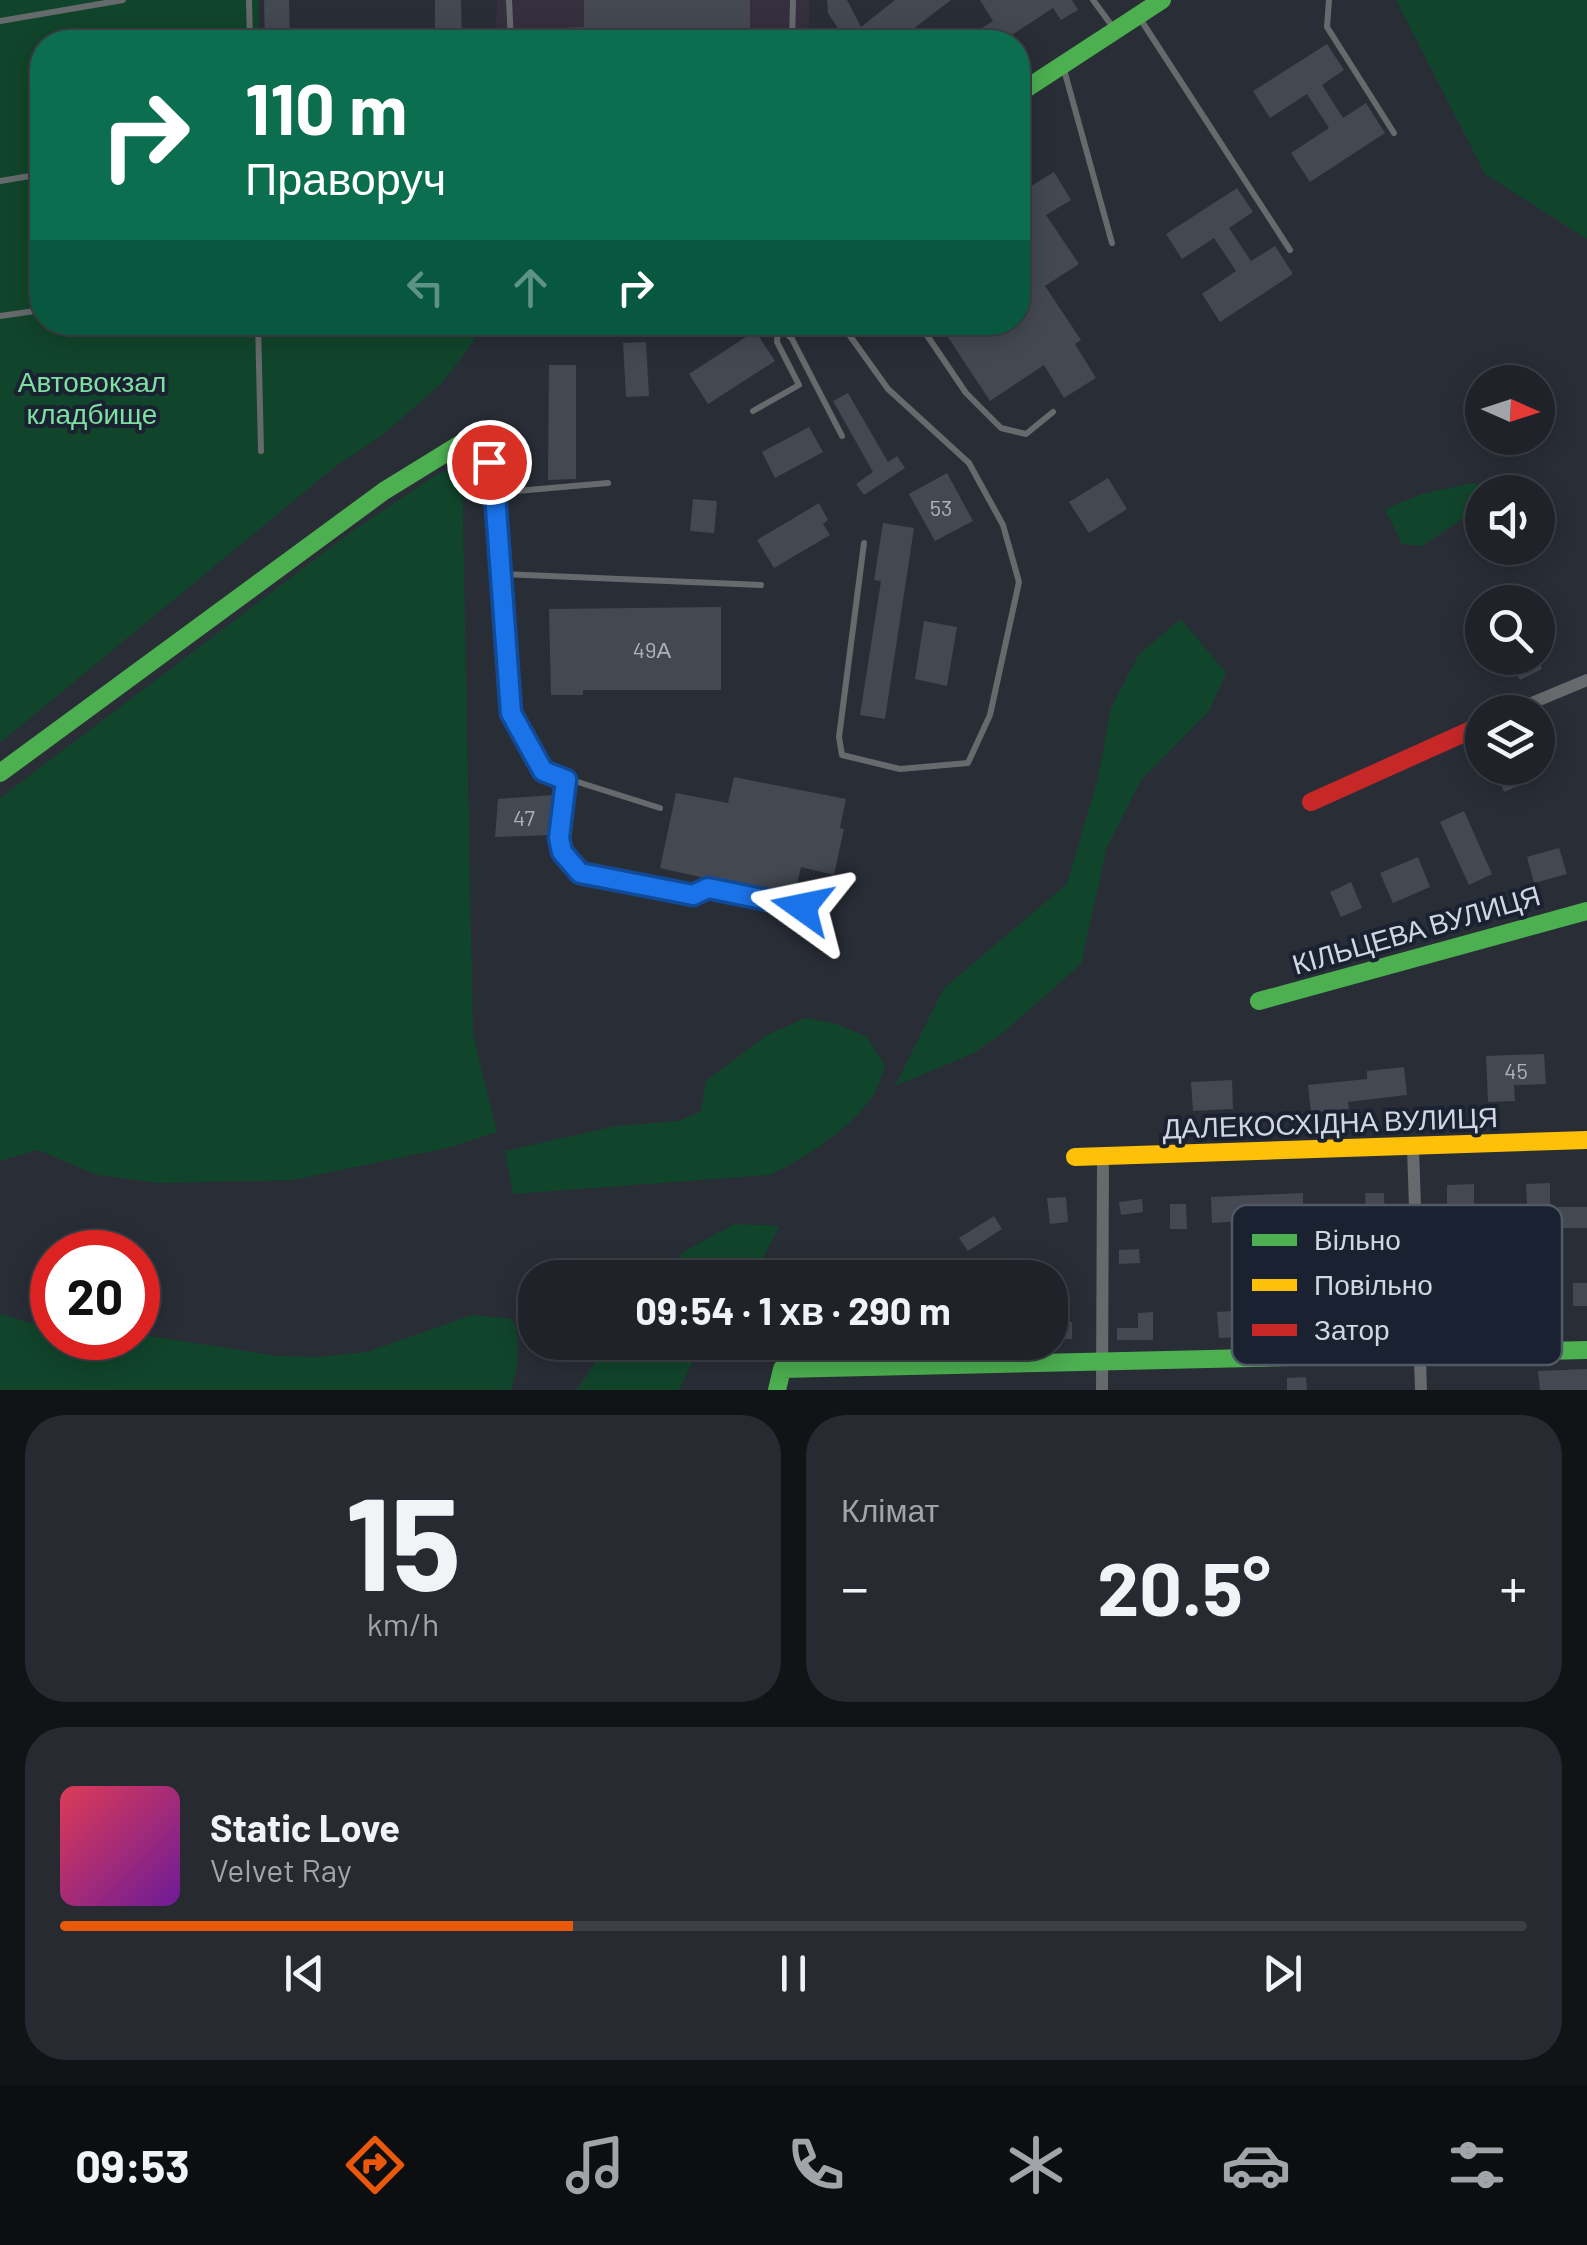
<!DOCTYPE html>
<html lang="uk">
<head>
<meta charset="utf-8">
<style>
	:root { --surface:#1f2228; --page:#272a30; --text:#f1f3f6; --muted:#a1a4a8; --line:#3c3f45; --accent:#ea580c }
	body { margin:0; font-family:Barlow,sans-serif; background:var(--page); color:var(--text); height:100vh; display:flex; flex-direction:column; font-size:38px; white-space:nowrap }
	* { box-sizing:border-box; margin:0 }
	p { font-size:32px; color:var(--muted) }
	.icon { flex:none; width:55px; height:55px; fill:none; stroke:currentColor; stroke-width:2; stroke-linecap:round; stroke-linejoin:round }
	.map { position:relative; height:1390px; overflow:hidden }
	.drawer { display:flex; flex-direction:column; gap:25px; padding:25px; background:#111316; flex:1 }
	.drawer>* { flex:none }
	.hud { position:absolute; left:30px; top:30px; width:1000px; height:305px; border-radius:40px; box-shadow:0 5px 25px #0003,0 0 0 2px var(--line); background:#0b6e4f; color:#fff; overflow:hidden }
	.needle { width:65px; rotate:93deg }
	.controls { position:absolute; left:1465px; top:365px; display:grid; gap:20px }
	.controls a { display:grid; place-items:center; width:90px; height:90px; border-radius:50%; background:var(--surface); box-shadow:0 5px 25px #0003,0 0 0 2px var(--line); font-size:50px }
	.speed { position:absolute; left:30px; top:1230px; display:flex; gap:20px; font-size:50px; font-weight:700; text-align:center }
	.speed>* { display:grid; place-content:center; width:130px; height:130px; border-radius:50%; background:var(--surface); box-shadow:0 5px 25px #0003,0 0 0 2px var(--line); line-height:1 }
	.speed .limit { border:15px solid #d22; background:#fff; color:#111 }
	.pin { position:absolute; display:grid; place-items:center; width:85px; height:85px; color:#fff; margin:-42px; border:5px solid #fff; border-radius:50%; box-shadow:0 2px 10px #0007 }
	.me { position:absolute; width:110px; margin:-55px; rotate:282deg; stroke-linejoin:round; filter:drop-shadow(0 0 8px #0008) }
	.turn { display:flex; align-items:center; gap:35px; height:210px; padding:0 50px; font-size:45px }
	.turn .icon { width:130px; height:130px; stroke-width:2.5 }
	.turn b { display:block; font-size:70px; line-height:85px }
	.lanes { display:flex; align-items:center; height:95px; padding:0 50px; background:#0003; justify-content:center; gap:50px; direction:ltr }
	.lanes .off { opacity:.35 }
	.big { font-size:75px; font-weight:700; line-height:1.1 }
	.drawer .widget { flex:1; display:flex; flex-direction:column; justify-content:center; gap:15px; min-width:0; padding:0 35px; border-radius:40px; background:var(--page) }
	.drawer .dial { align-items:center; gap:0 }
	.dial b { font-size:130px; line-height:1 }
	.song { display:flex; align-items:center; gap:30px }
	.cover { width:120px; height:120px; border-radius:15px; background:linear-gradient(135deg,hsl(350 70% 55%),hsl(280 70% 35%)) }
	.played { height:10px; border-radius:5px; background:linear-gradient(90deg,var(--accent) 35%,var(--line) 35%) }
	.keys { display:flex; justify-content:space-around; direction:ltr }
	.heat { display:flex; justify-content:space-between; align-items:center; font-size:55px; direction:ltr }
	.drawer .tiles { flex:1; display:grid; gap:25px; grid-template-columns:1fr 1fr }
	.widget:last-child { grid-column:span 2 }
	.trip { position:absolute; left:518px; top:1260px; width:550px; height:100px; border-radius:40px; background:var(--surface); box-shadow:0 5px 25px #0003,0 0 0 2px var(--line); font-weight:700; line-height:100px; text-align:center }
	.dock { display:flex; height:160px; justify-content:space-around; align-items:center; background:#0c0e10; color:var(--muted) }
	.dock .icon { width:70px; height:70px }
	.dock .on { color:var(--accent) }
	.dock b { font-size:45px; color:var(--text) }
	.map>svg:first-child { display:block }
</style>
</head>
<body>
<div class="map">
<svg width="1587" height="1390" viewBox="0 0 1587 1390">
	<rect width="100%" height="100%" fill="#292d36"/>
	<path fill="#352f3e" d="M497 0H809V42H495Z"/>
	<g fill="#11452b">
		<path d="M0 0H258L259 42H42V322H474L475 339 443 382 384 434 336 466 0 743Z"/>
		<path d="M1396 0H1587V239L1485 174Z"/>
		<path d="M462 468 473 1034 497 1132 447 1148 293 1180 160 1183 97 1175 38 1150 0 1161V798L351 532 439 473Z"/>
		<path d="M1473 483 1494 492H1482V503L1475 510 1422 546 1402 544 1385 509 1422 494Z"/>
		<path d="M1181 619 1226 673 1209 711 1141 780 1107 847 1081 964 1005 1031 974 1053 895 1086 944 988 1067 884 1098 778 1111 708 1139 654Z"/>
		<path d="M805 1018 833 1023 866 1036 885 1065C882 1074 879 1085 874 1094 855 1125 802 1161 769 1175L513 1194 505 1151 616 1126 679 1121 701 1111 706 1081 767 1035Z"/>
		<path d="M735 1224 779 1226 754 1277H660L683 1252Z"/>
		<path d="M0 1314 31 1323 52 1325V1338H138V1334L277 1356 317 1357 367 1352 472 1315 512 1319C522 1338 518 1369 511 1390H0Z"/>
		<path d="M608 1343V1342L702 1343 679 1390H577Z"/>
	</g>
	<g fill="#444851">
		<path d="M264 0H289L290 42H265Z"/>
		<path d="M435 0H461L462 42H435Z"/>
		<path d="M584 0H750V42H545L544 29 584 27Z"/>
		<path d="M827 0H847L861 27 895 0H951L896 42H847L828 13Z"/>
		<path d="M980 0H1072L1078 10 1061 20 1053 8 1001 42H960L993 21Z"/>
		<path d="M1327 44 1344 70 1322 85 1343 118 1366 103 1385 133 1310 182 1291 153 1329 128 1307 94 1270 118 1253 91Z"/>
		<path d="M1054 172 1071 200 1046 215 1079 264 1045 286 1081 340 1075 344 1096 378 1064 398 1044 365 990 401 938 322H1018V194Z"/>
		<path d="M1237 188 1253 212 1229 228 1251 261 1275 246 1293 274 1220 322 1202 294 1236 271 1214 238 1182 259 1166 234Z"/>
		<path d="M755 331 775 361 708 404 689 374Z"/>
		<path d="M646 342 649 396 626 397 623 343Z"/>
		<path d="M549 365H576V479L548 480Z"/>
		<path d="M848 393 888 462 897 456 905 468 864 495 856 484 873 472 833 401Z"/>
		<path d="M809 427 823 452 775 478 762 452Z"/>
		<path d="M947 473 973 521 935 541 909 494Z"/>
		<path d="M1108 478 1127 509 1089 533 1069 502Z"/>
		<path d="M693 499 717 501 714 533 690 531Z"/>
		<path d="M819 503 828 520 823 524 830 535 774 568 757 540Z"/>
		<path d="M883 523 914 528 885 719 860 715 881 581 874 580Z"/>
		<path d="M721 607V690H583V695H551L549 609Z"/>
		<path d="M924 621 957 627 947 686 915 679Z"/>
		<path d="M1509 658H1537L1542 669 1520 680Z"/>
		<path d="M1494 768H1533L1537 778 1504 792Z"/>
		<path d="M734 777 846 799 840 828 844 829 834 875 801 867 794 898 660 868 676 793 728 803Z"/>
		<path d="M552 795 550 835 495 837 498 799Z"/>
		<path d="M1464 811 1492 874 1469 885 1440 822Z"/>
		<path d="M1559 848 1567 874 1534 883 1527 857Z"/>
		<path d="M1418 857 1430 887 1393 903 1380 873Z"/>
		<path d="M1351 882 1362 908 1341 917 1330 892Z"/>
		<path d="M1544 1054 1546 1084 1514 1085 1515 1101 1488 1102 1486 1056Z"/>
		<path d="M1404 1067 1407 1095 1348 1102 1349 1109 1311 1113 1308 1085 1367 1079V1071Z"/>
		<path d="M1232 1080 1233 1109 1193 1111 1191 1082Z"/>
		<path d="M1550 1183V1204L1527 1205 1526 1184Z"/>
		<path d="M1474 1184V1206L1447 1207V1185Z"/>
		<path d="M1303 1193V1217L1212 1223 1211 1197Z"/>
		<path d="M1365 1193H1384L1386 1258 1357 1260 1356 1243 1367 1242Z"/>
		<path d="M1066 1197 1068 1222 1050 1224 1047 1198Z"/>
		<path d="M1142 1199 1143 1212 1121 1215 1119 1202Z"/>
		<path d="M1170 1204H1186L1187 1229H1170Z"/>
		<rect x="1558" y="1207" width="29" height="21"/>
		<path d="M994 1216 1002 1229 968 1251 959 1238Z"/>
		<path d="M1139 1249 1140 1263 1119 1264V1250Z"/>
		<path d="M938 1258 956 1278H916Z"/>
		<rect x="1573" y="1283" width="14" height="23"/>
		<path d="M1307 1309 1308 1334 1219 1338 1217 1312 1233 1311V1318Z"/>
		<path d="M1153 1312V1340H1117V1328H1138V1313Z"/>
		<rect x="1053" y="1322" width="19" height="17"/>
		<path d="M1587 1369V1390H1540L1538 1371Z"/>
		<path d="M1306 1377 1307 1390H1287V1378Z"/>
	</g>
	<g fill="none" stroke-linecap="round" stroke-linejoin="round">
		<g stroke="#666a6c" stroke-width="6">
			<path d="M249 0 250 42"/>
			<path d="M509 0 511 42"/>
			<path d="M1093 0 1115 30"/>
			<path d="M1329 0 1327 27 1394 133"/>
			<path d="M1139 17 1290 250"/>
			<path d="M0 21 123 0"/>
			<path d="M792 42 793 0"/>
			<path d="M1063 66 1112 243"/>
			<path d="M0 181 42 174"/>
			<path d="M0 316 42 310"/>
			<path d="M258 322 261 451"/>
			<path d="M775 322 792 339 842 436"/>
			<path d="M840 322 888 389 969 463 1003 525 1019 582 990 715 968 763 900 769 842 755 839 737 864 543"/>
			<path d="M918 322 966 393 1001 428 1026 434 1053 412"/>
			<path d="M753 411 799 385 777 342 778 329"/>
			<path d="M483 432 495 493 511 713 543 771 660 808"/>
			<path d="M495 493 608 483"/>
			<path d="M500 574 761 585"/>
			<path d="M566 780 559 838 562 852 580 873 693 895 708 887 802 907"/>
		</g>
		<g stroke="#666a6c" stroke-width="12">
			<path d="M1510 712 1587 680"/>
			<path d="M1413 1147 1421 1390"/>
			<path d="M1102 1390 1103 1157"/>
		</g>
		<g stroke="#4caf50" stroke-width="18">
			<path d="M1018 94 1162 0"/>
			<path d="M0 773 384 491 483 430"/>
			<path d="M1259 1001 1587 911"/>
			<path d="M777 1390 782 1369 1587 1350"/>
		</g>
		<path stroke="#ffc107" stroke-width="18" d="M1075 1157 1587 1140"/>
		<path stroke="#c62828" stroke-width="18" d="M1311 802 1482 725"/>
	</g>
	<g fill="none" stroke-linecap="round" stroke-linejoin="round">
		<defs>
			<path id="route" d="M489 462 495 494 511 713 543 771 566 780 559 838 562 852 580 873 693 895 708 888 802 907"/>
		</defs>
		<use href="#route" stroke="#114b97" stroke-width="25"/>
		<use href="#route" stroke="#1a73e8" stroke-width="18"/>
	</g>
	<g text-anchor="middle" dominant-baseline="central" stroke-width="8" stroke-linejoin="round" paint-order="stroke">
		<g font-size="22" fill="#aeb2bd">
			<text x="941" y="507">53</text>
			<text x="652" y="649">49А</text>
			<text x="524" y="817">47</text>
			<text x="1516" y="1070">45</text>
		</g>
		<g font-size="28" fill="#7ddfa1" stroke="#1a2231">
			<text x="92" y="381">Автовокзал<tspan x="92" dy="32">кладбище</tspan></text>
		</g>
		<g font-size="28" fill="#d1d6e1" stroke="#1a2231">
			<text transform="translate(1416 929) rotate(-16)">КІЛЬЦЕВА ВУЛИЦЯ</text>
			<text transform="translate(1330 1122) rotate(-2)">ДАЛЕКОСХІДНА ВУЛИЦЯ</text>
		</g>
	</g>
	<rect x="1232" y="1205" width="330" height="160" rx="15" fill="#1a2231" stroke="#515866" stroke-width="2.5"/>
	<rect x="1252" y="1234" width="45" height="12" fill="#4caf50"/>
	<rect x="1252" y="1279" width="45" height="12" fill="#ffc107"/>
	<rect x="1252" y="1324" width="45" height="12" fill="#c62828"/>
	<g font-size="28" fill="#d1d6e1">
		<text x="1314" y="1250">Вільно</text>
		<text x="1314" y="1295">Повільно</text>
		<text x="1314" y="1340">Затор</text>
	</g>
</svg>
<div class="controls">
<a><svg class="needle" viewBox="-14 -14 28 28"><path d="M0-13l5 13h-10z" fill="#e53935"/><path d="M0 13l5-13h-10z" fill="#a1a4a8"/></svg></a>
<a><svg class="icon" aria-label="sound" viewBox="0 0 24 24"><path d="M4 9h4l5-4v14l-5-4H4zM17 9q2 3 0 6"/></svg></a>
<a><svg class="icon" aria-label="search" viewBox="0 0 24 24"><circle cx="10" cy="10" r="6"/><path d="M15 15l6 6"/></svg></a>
<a><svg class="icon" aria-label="layers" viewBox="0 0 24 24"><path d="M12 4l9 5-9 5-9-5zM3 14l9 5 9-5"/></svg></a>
</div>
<div class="speed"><div class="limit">20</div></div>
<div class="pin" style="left:489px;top:462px;background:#d93025"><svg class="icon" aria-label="arrive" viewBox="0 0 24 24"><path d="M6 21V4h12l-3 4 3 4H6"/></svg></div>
<svg class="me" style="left:802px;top:907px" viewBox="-20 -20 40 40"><path d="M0-17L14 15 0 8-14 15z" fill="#1a73e8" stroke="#fff" stroke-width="4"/></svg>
<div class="trip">09:54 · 1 хв · 290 m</div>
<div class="hud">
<div class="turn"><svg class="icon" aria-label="right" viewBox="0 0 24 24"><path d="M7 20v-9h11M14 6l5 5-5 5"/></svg><div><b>110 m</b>Праворуч</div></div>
<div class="lanes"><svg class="icon off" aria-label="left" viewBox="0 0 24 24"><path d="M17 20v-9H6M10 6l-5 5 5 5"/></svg><svg class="icon off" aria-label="ahead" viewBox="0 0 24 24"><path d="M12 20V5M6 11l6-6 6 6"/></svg><svg class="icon" aria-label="right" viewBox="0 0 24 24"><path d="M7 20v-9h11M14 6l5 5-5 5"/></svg></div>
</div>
</div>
<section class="drawer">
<div class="tiles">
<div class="widget dial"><b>15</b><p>km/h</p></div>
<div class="widget"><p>Клімат</p>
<div class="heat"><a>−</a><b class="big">20.5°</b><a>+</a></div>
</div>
<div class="widget">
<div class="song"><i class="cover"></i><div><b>Static Love</b><p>Velvet Ray</p></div></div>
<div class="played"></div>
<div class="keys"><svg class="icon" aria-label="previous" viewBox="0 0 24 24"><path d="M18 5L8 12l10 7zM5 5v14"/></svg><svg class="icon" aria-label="pause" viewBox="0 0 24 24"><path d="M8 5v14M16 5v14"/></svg><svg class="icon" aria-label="next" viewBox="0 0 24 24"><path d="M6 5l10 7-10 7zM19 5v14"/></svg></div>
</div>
</div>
</section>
<nav class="dock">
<b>09:53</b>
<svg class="icon on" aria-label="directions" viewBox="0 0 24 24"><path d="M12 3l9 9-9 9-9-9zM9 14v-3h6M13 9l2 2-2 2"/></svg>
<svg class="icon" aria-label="music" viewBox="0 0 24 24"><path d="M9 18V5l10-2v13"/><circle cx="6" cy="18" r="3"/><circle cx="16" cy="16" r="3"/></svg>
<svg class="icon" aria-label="phone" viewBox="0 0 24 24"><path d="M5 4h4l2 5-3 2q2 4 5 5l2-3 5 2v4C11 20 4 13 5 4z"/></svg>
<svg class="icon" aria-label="climate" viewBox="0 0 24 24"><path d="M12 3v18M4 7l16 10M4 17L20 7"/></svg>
<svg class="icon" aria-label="car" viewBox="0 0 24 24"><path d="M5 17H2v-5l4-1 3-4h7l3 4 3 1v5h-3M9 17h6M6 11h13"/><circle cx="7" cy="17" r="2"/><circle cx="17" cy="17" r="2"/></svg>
<svg class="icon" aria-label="filters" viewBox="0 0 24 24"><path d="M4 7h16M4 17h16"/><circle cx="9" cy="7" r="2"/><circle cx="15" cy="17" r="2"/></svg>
</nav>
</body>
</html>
